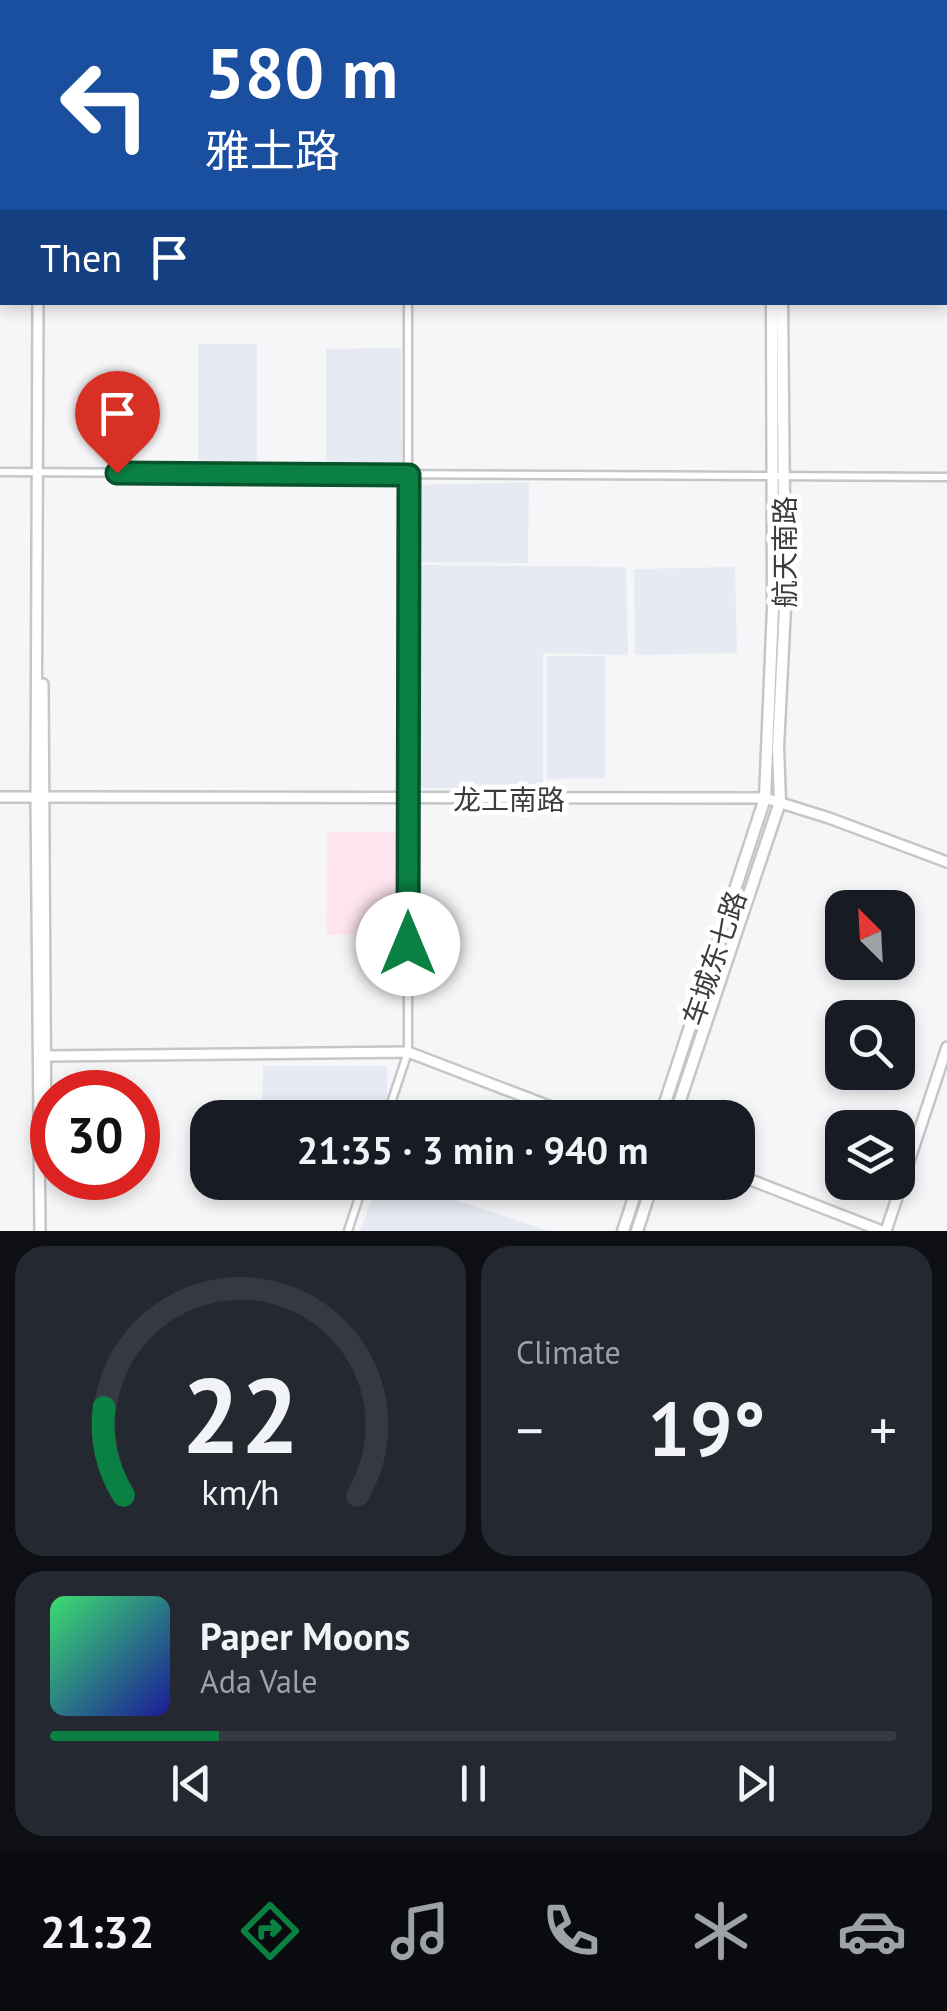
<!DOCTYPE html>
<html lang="en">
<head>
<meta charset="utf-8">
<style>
	:root { --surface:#171b24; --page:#242831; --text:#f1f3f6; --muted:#9ea1a6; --line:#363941; --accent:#0b8043 }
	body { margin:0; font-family:"PT Sans","Noto Sans SC",sans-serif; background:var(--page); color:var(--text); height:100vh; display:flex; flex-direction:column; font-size:38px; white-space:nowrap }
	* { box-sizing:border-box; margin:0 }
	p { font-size:32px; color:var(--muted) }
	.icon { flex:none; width:55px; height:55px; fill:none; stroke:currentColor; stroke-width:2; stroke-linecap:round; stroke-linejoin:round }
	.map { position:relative; height:1231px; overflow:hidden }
	.drawer { display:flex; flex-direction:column; gap:15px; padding:15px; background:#0d0f14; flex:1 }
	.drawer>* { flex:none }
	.top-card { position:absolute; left:0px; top:0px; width:948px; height:305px; box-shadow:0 5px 15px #0003; background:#1a4fa0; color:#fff; overflow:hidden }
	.needle { width:65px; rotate:336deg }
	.buttons { position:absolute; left:825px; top:890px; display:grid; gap:20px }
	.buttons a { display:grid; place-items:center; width:90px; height:90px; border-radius:20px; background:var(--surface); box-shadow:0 5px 15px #0003; font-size:50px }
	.speed { position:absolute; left:30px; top:1070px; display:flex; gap:20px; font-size:50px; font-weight:700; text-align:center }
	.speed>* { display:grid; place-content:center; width:130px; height:130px; border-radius:50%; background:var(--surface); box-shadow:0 5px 15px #0003; line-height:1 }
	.speed .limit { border:15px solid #d22; background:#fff; color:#111 }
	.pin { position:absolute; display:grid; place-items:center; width:85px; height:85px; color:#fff; margin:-102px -42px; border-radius:50% 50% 50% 0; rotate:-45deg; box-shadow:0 0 10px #0007 }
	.pin .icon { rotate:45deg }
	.me { position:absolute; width:110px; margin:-55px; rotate:0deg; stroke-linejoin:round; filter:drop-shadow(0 0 8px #0008) }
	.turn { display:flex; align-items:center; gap:35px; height:210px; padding:0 40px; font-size:45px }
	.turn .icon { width:130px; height:130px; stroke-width:2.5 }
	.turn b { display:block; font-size:70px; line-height:85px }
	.then { display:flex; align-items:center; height:95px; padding:0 40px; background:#0003; gap:20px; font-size:38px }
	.big { font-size:75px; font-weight:800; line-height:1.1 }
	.drawer .card { flex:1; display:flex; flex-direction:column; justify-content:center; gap:15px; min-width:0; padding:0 35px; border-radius:30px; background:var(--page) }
	.drawer .dial { align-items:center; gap:0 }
	.dial svg { height:260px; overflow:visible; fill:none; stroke:var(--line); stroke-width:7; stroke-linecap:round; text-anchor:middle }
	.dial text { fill:var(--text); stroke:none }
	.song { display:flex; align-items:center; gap:30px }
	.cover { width:120px; height:120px; border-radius:15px; background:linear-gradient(135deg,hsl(140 70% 55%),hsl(240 70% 35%)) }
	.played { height:10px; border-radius:5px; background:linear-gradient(90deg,var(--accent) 20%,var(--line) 20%) }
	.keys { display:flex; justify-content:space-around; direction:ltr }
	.heat { display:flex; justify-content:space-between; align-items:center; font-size:55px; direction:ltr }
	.drawer .tiles { flex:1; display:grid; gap:15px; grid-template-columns:1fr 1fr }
	.card:last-child { grid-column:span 2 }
	.trip { position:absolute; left:190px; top:1100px; width:565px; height:100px; border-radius:30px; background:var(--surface); box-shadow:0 5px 15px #0003; font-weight:800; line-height:100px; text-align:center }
	.dock { display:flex; height:160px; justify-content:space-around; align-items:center; background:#090b0e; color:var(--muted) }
	.dock .icon { width:70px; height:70px }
	.dock .on { color:var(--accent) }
	.dock b { font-size:45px; color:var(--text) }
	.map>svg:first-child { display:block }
</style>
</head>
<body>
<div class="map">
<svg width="947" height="1231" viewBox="0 0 947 1231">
	<rect width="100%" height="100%" fill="#f6f6f8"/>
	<path fill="#fee5ef" d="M327 832H403L401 935H326Z"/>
	<g fill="#e6eaf2">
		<rect x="58" y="0" width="673" height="2"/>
		<path d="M198 344H257V463L198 464Z"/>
		<path d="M401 348 402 466 326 468V349Z"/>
		<path d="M529 482 528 563 418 562 419 485Z"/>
		<path d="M418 565 626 567 628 655 543 653V789L416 788Z"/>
		<path d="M735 567 737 653 635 655 634 569Z"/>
		<path d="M547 656H605V778L547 779Z"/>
		<path d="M263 1066H387V1104L381 1117H262Z"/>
		<path d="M378 1182 404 1183 548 1231H360Z"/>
	</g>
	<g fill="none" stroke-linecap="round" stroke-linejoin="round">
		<defs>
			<g id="street">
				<path d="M0 472 947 477"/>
				<path d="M386 1118 408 1052V302"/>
				<path d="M348 1231 364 1182"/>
			</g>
			<g id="secondary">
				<path d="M43 0V2"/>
				<path d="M0 149H2"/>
				<path d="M0 156H2"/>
				<path d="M945 156H947"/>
				<path d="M38 302 36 797 40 1231"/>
				<path d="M43 684 46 1158"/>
				<path d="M0 797 765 798 829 818 947 862"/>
				<path d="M46 1056 408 1052 580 1118"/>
				<path d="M738 1175 882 1231"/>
				<path d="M886 1231 947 1047"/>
			</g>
			<g id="primary">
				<path d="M769 2V0"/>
				<path d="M781 2V0"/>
				<path d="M660 1118 765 798 773 608 772 302"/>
				<path d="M674 1118 780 802 778 747 785 608 782 302"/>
				<path d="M623 1231 639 1182"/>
				<path d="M637 1231 653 1182"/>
			</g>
		</defs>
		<use href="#street" stroke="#c5c6c7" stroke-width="11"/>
		<use href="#secondary" stroke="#c5c6c7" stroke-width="14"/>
		<use href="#primary" stroke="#c5c6c7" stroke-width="15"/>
		<use href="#street" stroke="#fff" stroke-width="6"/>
		<use href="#secondary" stroke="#fff" stroke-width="9"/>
		<use href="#primary" stroke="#fff" stroke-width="10"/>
	</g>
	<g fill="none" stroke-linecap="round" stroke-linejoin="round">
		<defs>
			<path id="route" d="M117 473 409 475 408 944"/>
		</defs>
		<use href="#route" stroke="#07532c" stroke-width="25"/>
		<use href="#route" stroke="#0b8043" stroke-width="18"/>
	</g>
	<g text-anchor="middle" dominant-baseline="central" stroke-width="10" stroke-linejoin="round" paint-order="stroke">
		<g font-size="28" fill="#3c3c3d" stroke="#fff">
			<text transform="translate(784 552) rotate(-90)">航天南路</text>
			<text x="509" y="799">龙工南路</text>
			<text transform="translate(714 958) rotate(-71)">车城东七路</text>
		</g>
	</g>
</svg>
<div class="buttons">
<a><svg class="needle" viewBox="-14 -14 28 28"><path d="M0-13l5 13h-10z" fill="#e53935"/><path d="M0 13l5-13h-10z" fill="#9ea1a6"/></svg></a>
<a><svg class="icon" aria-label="search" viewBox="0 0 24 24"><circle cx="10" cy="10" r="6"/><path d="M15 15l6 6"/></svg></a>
<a><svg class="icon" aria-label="layers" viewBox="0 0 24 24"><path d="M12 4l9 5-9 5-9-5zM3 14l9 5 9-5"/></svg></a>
</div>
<div class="speed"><div class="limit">30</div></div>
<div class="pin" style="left:117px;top:473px;background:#d93025"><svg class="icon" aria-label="arrive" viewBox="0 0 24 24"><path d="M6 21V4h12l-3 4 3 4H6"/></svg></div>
<svg class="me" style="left:408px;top:944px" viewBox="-20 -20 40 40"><circle r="19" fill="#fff"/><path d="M0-13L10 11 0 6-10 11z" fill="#0b8043"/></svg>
<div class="trip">21:35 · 3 min · 940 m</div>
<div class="top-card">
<div class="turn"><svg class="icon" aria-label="left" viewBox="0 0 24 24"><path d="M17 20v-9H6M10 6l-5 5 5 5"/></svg><div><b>580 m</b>雅土路</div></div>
<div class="then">Then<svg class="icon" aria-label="arrive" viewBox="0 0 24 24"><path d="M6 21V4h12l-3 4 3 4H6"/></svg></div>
</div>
</div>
<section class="drawer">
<div class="tiles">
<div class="card dial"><svg viewBox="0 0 100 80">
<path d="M14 69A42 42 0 1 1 86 69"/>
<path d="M14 69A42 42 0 0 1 8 42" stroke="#0b8043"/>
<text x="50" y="56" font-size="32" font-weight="700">22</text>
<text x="50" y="72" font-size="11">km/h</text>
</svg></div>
<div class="card"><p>Climate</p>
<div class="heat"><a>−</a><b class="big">19°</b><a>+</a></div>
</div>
<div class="card">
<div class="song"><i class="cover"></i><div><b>Paper Moons</b><p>Ada Vale</p></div></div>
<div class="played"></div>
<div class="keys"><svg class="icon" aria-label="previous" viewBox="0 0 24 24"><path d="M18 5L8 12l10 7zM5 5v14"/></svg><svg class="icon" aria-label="pause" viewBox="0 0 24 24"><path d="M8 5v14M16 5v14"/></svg><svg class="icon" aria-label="next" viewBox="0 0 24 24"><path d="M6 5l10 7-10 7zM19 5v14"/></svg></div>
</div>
</div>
</section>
<nav class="dock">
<b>21:32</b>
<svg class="icon on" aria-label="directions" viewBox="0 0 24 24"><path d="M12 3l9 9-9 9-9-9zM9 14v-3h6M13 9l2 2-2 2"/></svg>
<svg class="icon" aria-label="music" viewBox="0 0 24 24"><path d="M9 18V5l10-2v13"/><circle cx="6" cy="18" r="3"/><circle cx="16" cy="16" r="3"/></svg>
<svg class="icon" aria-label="phone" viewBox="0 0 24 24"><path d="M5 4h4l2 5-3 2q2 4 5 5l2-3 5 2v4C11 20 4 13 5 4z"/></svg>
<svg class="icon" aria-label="climate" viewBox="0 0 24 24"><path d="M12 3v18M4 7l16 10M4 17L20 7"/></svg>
<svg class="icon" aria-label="car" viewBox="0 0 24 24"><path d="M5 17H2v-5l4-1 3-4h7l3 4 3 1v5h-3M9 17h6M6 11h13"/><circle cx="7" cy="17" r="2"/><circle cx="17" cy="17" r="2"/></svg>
</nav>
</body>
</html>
